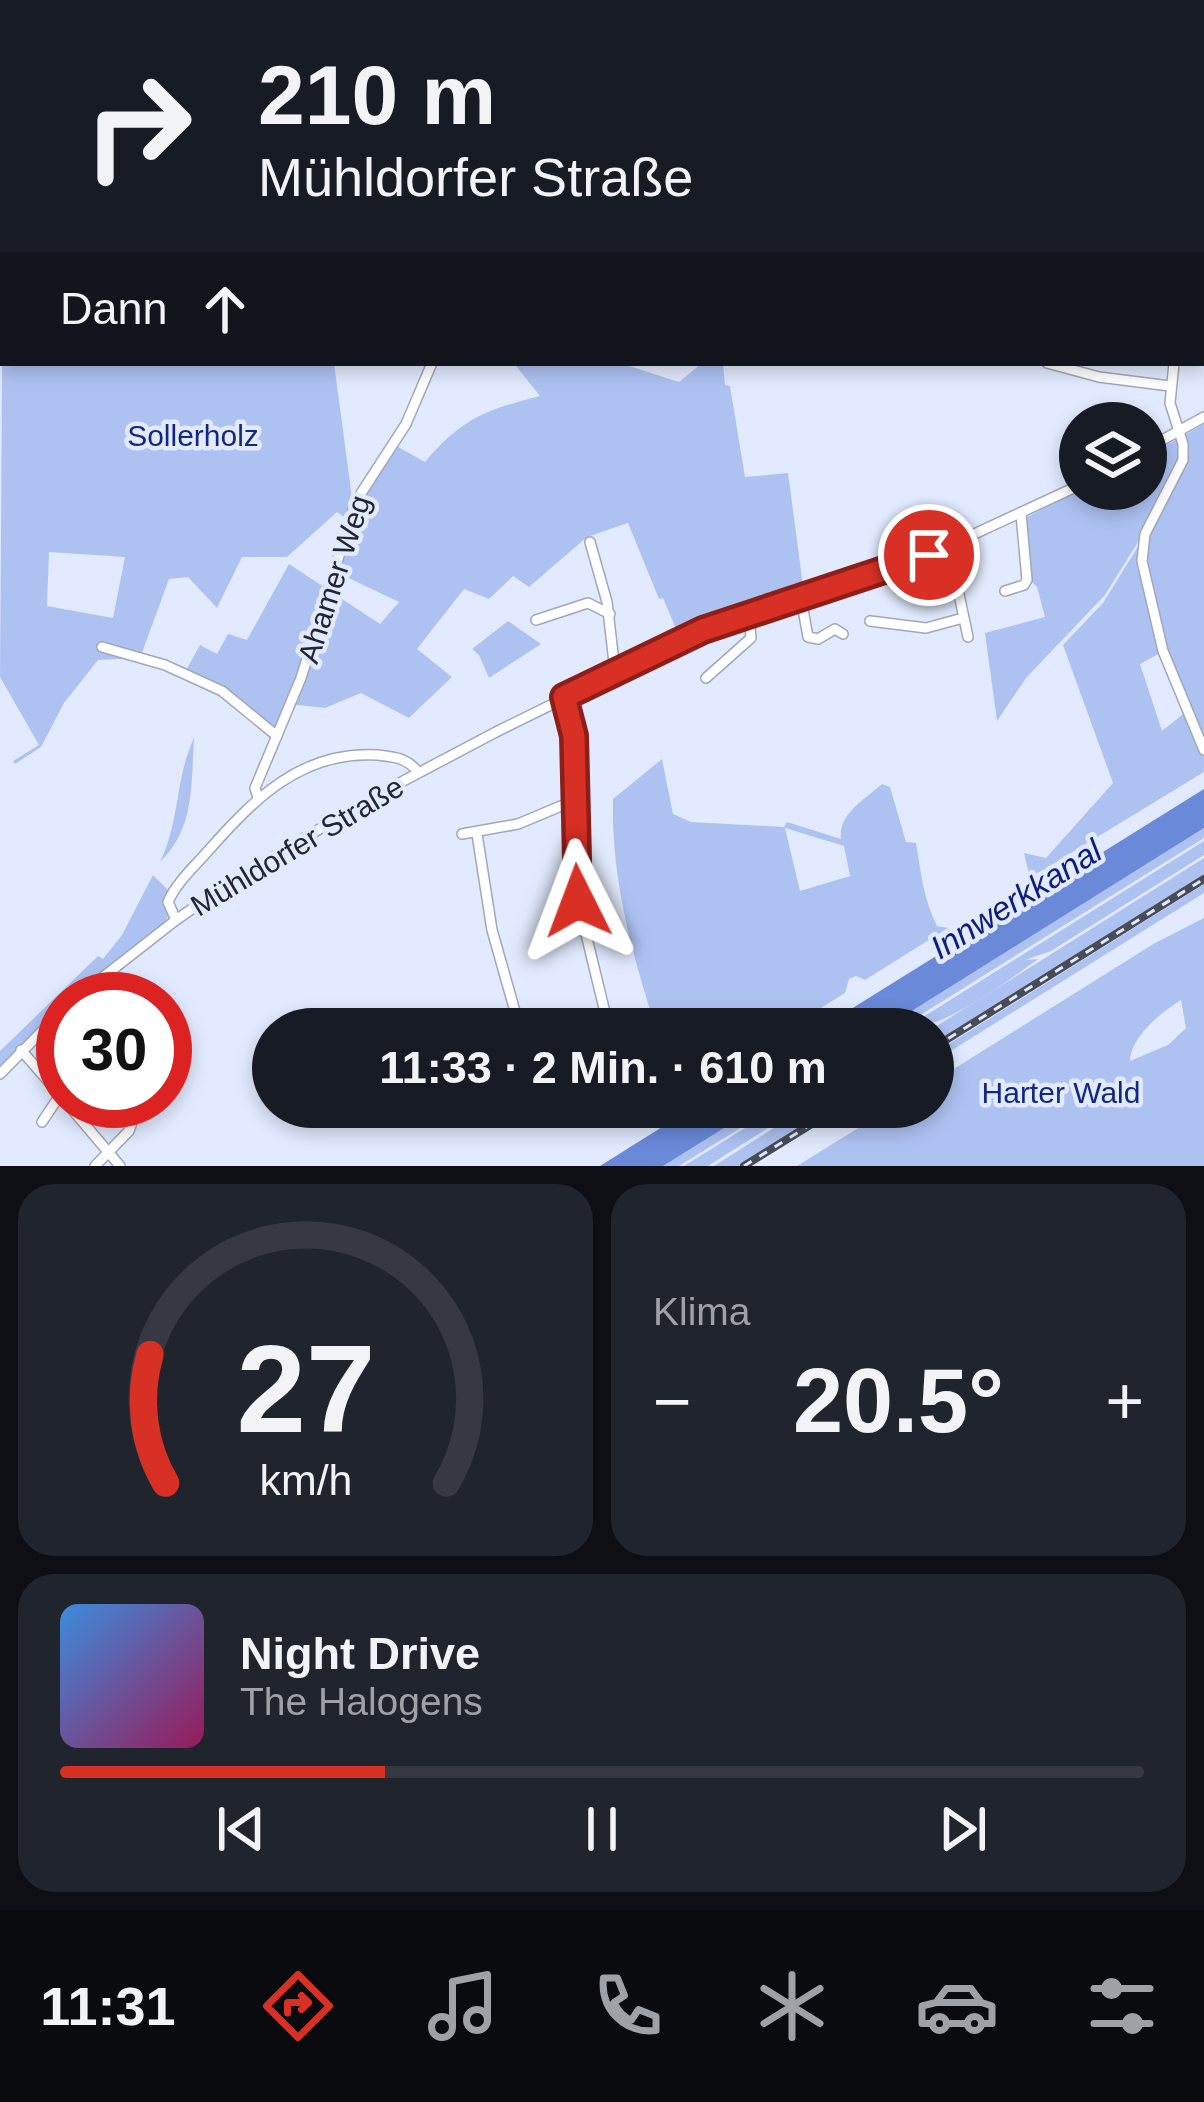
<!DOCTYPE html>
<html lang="de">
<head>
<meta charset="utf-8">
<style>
	:root { --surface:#171b24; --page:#20242c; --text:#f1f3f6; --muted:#9ea1a6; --line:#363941; --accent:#d93025 }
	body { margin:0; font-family:Arial,sans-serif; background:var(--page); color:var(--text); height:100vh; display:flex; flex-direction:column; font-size:45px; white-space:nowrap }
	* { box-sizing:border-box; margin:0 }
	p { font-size:39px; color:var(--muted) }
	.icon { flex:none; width:66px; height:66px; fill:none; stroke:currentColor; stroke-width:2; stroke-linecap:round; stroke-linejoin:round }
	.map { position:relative; height:1166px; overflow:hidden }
	.details { display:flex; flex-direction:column; gap:18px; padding:18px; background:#0d0f14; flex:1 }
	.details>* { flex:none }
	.hud { position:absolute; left:0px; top:0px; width:1206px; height:366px; box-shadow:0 6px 18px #0003; background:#171b24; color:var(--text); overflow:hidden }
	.controls { position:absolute; left:1059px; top:402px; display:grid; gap:24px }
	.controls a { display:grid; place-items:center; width:108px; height:108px; border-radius:50%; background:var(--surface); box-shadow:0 6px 18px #0003; font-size:60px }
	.speed { position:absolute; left:36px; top:972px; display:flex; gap:24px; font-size:60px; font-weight:700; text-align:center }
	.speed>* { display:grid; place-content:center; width:156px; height:156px; border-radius:50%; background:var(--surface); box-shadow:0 6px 18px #0003; line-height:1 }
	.speed .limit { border:18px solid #d22; background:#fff; color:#111 }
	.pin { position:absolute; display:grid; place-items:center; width:102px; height:102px; color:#fff; margin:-51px; border:6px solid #fff; border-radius:50%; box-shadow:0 3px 12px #0007 }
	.me { position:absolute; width:132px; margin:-66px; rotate:357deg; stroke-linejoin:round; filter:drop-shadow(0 0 9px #0008) }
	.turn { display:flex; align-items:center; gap:42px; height:252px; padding:0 60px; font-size:54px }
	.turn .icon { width:156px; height:156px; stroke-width:2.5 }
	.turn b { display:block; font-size:84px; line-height:102px }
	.then { display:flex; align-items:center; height:114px; padding:0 60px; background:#0003; gap:24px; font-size:45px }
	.big { font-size:90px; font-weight:700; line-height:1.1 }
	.details .widget { flex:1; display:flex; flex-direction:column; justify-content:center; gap:18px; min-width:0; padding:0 42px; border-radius:36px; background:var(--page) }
	.details .dial { align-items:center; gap:0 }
	.dial svg { height:312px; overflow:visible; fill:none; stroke:var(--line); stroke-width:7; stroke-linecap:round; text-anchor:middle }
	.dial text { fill:var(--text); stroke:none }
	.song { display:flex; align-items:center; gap:36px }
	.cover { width:144px; height:144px; border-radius:18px; background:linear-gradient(135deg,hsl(210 70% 55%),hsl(330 70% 35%)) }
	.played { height:12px; border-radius:6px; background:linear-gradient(90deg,var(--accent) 30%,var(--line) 30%) }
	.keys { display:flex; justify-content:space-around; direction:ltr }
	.heat { display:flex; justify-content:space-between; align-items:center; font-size:66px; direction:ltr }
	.details .tiles { flex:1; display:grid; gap:18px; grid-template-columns:1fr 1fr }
	.widget:last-child { grid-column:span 2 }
	.trip { position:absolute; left:252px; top:1008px; width:702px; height:120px; border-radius:60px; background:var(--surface); box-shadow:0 6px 18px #0003; font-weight:700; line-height:120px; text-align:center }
	.menu { display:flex; height:192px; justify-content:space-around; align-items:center; background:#090b0e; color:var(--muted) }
	.menu .icon { width:84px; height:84px }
	.menu .active { color:var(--accent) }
	.menu b { font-size:54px; color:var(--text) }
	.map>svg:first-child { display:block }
</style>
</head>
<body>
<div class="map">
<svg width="1204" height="1166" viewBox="0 0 1204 1166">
	<rect width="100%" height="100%" fill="#e1eafe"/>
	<g fill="#aec2f2" fill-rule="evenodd">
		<path d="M3 240V363H334L352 498 348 519 337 512 287 557H242L217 608 188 577 169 579 140 658 98 660 64 703 41 747 15 764 13 761 39 745 0 677ZM49 552 125 557 113 618 47 606Z"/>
		<path d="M521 363H620L679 382 702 363H723L725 385 730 386 745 477 788 473 804 593 679 636 663 598 659 599 628 523 587 537 529 587 513 576 489 599 464 589 417 649 452 677 409 718 361 693 325 708 288 704 278 727 272 729 236 697 185 672 200 645 217 654 228 634 247 640 289 564 380 624 399 602 338 573 359 496 393 444 425 462C462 418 486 410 540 396L516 366Z"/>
		<path d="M1204 424V772L1030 878 1024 853 1046 858 1113 783 1063 645 1103 603 1142 540 1141 568 1162 652 1140 664 1162 731 1187 711C1170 669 1134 583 1147 539 1157 501 1191 478 1183 436Z"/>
		<path d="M1180 438 1182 456 1148 526 1105 595 1026 678 997 721 985 633 1045 617 1037 587 1029 579 1025 518 1082 489H1146V455Z"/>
		<path d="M508 621 541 644 489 678 479 655 472 649Z"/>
		<path d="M194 738C191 785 195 828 160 862 180 822 175 778 194 738Z"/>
		<path d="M662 759 673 814 691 822 784 827 787 822 841 839C838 814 864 800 882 784L890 787 906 842 916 843C921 872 923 898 937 926L948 928 865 980 856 976 849 979 845 993 787 1029H656C632 952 611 880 613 799ZM785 828 844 846 850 876 800 891Z"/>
		<path d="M1204 828V838L898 1029H883Z"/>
		<path d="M1204 841V855L1051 951 1025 960 1038 959C1005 983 944 1029 904 1029Z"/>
		<path d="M1204 858V875L933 1046 932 1029Z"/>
		<path d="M153 875 169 891 163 906 168 915 166 923 70 999H63V1006L0 1068V1051L98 956 103 959 122 935Z"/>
		<path d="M1204 884V893L933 1062V1054Z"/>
		<path d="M1204 918V1166H797L892 1107H933V1082L1155 943ZM1181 1000 1186 1028 1168 1045 1130 1061C1131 1037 1161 1012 1181 1000Z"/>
		<path d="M758 1107H774L679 1166H663Z"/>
		<path d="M779 1107H801L708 1166H684Z"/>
		<path d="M807 1107H834L740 1166H714Z"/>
	</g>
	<g fill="#6a89d9">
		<path d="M1204 789V828L883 1029H819Z"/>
		<path d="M694 1107H758L663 1166H600Z"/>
	</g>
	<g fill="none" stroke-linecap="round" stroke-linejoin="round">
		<defs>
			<g id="minor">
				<path d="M1049 0 1052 3"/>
				<path d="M1066 3 1067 0"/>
				<path d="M1047 363 1099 377 1170 386"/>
				<path d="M1174 363 1170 403 1183 444V460L1145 534 1142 561 1163 651 1204 750"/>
				<path d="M1146 449 1204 417"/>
				<path d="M590 542 607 602 615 671"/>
				<path d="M949 547 968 637"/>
				<path d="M1005 591 1024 585 1027 580 1021 514"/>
				<path d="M801 598 808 637 818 639 835 629 843 634"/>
				<path d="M536 620 588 603 610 614"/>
				<path d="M870 621 926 628 963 618"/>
				<path d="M102 647 165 665 222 691 277 736"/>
				<path d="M706 678 751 638 749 614"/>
				<path d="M564 697 574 736 578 901 609 1029"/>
				<path d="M258 798 255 788 301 678 356 501 406 424 432 363"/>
				<path d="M462 834 518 824 573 801"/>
				<path d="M477 834 492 930 520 1029"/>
				<path d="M176 920 168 902C176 883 194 867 208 851 254 799 302 750 378 755 395 757 407 758 418 772"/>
				<path d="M75 999 176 920 231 882 373 797 496 732 703 630 929 555 1080 485"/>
				<path d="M506 1029V1023L516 1017"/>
				<path d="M21 1050 63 1098"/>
				<path d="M0 1074 63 1010"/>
				<path d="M65 1101 120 1166"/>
				<path d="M575 1110 578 1107"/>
				<path d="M42 1122 60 1095"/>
				<path d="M95 1166 129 1131 133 1119"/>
			</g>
		</defs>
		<use href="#minor" stroke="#9fa7ba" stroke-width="12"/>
		<use href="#minor" stroke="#fff" stroke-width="9"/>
		<defs>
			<g id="rail">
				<path d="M933 1048 1204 879"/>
				<path d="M744 1166 839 1107"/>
			</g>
		</defs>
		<use href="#rail" stroke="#484c57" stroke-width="8"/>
		<use href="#rail" stroke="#e1eafe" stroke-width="3" stroke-dasharray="9" stroke-linecap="butt"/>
	</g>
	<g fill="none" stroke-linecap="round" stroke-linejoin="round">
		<defs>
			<path id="route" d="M578 901 574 736 564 697 703 630 929 555"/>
		</defs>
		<use href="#route" stroke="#8d1f18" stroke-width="30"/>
		<use href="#route" stroke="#d93025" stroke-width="21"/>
	</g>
	<g text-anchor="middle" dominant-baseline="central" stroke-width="9" stroke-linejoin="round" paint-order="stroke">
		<g font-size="30" fill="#142684" stroke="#e1eafe">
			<text x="193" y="435">Sollerholz</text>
			<text x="1061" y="1092">Harter Wald</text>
		</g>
		<g font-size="30" fill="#23262e" stroke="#e1eafe">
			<text transform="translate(334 579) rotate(-72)">Ahamer Weg</text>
			<text transform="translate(297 846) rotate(-31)">Mühldorfer Straße</text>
		</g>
		<g font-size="33" font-style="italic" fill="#0f1e7c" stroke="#e1eafe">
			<text transform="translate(1016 899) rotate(-32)">Innwerkkanal</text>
		</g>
	</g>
</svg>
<div class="controls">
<a><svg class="icon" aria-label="layers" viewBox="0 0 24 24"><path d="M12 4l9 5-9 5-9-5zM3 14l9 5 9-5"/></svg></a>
</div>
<div class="speed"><div class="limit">30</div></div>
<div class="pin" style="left:929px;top:555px;background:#d93025"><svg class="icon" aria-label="arrive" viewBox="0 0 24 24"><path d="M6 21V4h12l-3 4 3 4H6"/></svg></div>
<svg class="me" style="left:578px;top:901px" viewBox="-20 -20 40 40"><path d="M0-17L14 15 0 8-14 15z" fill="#d93025" stroke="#fff" stroke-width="4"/></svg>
<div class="trip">11:33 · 2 Min. · 610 m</div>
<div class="hud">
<div class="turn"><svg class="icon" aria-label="right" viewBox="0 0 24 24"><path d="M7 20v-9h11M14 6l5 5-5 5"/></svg><div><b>210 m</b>Mühldorfer Straße</div></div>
<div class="then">Dann<svg class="icon" aria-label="ahead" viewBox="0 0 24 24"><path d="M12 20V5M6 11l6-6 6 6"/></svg></div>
</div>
</div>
<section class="details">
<div class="tiles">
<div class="widget dial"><svg viewBox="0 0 100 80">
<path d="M14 69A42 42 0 1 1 86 69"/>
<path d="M14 69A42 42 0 0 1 10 36" stroke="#d93025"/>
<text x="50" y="56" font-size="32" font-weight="700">27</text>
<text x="50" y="72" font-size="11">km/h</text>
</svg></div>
<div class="widget"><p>Klima</p>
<div class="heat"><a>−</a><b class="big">20.5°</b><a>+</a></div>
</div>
<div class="widget">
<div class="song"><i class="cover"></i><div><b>Night Drive</b><p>The Halogens</p></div></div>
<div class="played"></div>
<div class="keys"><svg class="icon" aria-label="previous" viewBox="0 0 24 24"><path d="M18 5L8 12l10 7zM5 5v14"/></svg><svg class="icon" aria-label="pause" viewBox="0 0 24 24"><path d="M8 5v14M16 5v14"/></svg><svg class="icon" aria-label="next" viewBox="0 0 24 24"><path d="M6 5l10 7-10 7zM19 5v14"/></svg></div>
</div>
</div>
</section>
<nav class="menu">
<b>11:31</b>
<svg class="icon active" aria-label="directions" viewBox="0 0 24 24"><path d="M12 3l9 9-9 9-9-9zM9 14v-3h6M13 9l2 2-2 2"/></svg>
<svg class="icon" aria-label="music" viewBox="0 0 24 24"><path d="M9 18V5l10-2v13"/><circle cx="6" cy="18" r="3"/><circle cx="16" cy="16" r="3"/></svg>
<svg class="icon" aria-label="phone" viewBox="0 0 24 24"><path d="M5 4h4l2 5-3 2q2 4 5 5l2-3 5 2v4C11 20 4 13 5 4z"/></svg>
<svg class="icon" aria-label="climate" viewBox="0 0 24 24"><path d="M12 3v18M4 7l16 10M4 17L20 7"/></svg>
<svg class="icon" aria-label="car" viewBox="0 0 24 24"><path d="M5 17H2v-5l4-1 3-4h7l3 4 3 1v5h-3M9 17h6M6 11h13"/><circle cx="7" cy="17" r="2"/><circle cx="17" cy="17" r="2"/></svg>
<svg class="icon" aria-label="filters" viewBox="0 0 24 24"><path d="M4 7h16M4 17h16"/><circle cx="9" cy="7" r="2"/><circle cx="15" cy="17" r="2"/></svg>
</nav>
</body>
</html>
